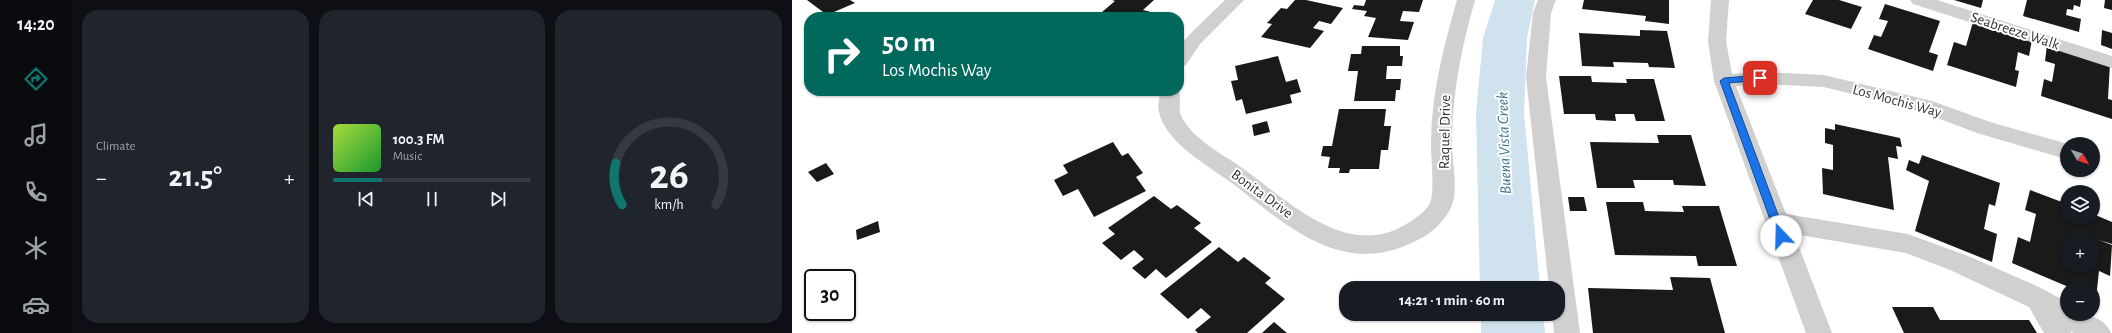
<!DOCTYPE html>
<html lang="en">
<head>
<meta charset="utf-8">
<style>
	:root { --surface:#171b24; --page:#20242c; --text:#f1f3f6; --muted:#9ea1a6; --line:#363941; --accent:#0f766e }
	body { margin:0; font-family:"Alegreya Sans",sans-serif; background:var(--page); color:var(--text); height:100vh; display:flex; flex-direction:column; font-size:15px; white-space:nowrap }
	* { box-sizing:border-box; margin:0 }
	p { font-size:13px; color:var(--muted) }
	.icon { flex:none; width:22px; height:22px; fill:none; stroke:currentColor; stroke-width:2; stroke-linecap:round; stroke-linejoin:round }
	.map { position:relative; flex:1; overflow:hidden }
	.drawer { display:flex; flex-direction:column; gap:10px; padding:10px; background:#0d0f14; width:720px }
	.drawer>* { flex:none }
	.guide { position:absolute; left:12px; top:12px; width:380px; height:84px; border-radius:16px; box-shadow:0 1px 3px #0004; background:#00695c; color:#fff; overflow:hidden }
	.needle { width:26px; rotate:129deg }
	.fabs { position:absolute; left:1268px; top:137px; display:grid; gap:8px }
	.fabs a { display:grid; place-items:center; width:40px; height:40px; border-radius:50%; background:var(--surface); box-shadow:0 1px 3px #0004; font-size:20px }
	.speed { position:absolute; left:12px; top:269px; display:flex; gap:8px; font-size:20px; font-weight:700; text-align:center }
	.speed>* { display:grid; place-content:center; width:52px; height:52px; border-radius:50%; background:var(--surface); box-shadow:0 1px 3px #0004; line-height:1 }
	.speed .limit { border:2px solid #111; border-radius:6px; background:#fff; color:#111 }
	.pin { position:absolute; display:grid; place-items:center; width:34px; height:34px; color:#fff; margin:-17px; border-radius:8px; box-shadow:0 2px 6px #0006 }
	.me { position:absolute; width:44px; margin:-22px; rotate:339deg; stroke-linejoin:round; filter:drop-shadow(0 0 3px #0008) }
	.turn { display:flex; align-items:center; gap:14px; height:84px; padding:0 12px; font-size:18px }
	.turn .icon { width:52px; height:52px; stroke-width:2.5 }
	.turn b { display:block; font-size:28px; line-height:34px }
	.big { font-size:30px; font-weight:700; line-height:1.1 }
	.drawer .tile { flex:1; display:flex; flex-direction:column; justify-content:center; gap:6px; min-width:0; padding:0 14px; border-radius:16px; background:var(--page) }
	.drawer .dial { align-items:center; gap:0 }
	.dial svg { height:104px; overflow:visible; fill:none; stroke:var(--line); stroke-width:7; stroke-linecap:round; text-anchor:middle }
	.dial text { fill:var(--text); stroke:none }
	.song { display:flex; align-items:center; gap:12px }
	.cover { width:48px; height:48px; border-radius:6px; background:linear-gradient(135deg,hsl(80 70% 55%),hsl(130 70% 35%)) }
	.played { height:4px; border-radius:2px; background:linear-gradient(90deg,var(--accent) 25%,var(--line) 25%) }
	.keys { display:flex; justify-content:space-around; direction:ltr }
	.heat { display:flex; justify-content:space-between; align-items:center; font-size:22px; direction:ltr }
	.drawer .tiles { flex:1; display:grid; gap:10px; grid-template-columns:repeat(3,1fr) }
	.trip { position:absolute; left:547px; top:281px; width:226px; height:40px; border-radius:16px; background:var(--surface); box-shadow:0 1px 3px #0004; font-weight:700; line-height:40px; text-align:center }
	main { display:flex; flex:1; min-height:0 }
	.menu { display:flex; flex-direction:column; width:72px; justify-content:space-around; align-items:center; background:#090b0e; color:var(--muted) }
	.menu .icon { width:28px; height:28px }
	.menu .current { color:var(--accent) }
	.menu b { font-size:18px; color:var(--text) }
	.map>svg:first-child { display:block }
</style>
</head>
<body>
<main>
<nav class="menu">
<b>14:20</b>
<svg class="icon current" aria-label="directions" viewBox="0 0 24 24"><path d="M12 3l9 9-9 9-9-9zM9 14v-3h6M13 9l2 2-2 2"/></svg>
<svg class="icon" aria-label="music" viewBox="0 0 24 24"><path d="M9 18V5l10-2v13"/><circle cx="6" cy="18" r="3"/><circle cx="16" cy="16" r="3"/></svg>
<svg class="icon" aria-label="phone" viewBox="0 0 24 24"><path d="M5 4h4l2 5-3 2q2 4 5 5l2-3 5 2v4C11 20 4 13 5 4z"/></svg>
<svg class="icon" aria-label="climate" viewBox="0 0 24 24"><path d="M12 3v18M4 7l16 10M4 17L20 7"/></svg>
<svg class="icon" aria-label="car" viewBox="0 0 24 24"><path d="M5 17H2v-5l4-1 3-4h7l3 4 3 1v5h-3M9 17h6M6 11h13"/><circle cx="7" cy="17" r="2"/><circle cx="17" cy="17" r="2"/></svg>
</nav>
<section class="drawer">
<div class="tiles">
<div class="tile"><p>Climate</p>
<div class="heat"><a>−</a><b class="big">21.5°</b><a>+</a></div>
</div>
<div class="tile">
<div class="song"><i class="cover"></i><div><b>100.3 FM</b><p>Music</p></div></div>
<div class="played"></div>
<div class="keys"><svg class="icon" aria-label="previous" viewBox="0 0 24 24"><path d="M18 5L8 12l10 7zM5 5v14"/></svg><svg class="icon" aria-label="pause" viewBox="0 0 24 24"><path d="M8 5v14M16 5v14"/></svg><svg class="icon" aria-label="next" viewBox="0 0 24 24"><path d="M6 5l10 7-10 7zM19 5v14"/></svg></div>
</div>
<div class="tile dial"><svg viewBox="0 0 100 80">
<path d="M14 69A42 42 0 1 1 86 69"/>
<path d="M14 69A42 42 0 0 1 9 37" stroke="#0f766e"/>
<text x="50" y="56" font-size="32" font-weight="700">26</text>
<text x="50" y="72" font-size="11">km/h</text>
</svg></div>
</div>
</section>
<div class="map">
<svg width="1320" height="333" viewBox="0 0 1320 333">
	<rect width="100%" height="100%" fill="#fff"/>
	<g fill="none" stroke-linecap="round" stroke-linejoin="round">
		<g fill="#cfe2ee" fill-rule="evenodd">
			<path d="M703 0H743L735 38 732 113 748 288H688L684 113 691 38Z"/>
			<path d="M689 314H751L753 333H689Z"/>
		</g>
	</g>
	<g fill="#1a1a1a" fill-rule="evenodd">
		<path d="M15 0H58L63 3 35 15Z"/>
		<path d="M320 0H362L351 10 363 13 358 17H316L319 14 310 12 323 1Z"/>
		<path d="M503 0H514L551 8 539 24 527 21 521 28 532 31 518 48 469 37 480 24 475 23 489 8 495 9Z"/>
		<path d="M574 0H631L627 12 611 11 608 21 622 22 616 40 576 37 584 18 572 16 575 11 560 9 562 5 572 6Z"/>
		<path d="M792 0H877V24L853 21 854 16 790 9Z"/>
		<path d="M1021 0H1047L1070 7 1059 29 1013 14Z"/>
		<path d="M1162 0H1191L1189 8Z"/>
		<path d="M1235 0H1289L1288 7 1282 5 1281 10 1275 9 1274 15 1289 19 1287 32 1231 16Z"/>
		<path d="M1313 0H1320V10L1312 8Z"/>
		<path d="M1093 4 1148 21 1137 52 1146 55 1141 71 1076 49 1082 35 1089 37 1096 21 1087 19Z"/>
		<path d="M1181 22 1240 40 1237 56 1226 52 1223 70 1227 71 1224 87 1155 65 1162 42 1174 46Z"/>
		<path d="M848 30 875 31 883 68 857 67 856 63 821 62 822 67 790 66 787 33 848 36Z"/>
		<path d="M1310 30 1320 33V49L1309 45Z"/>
		<path d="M1255 45 1318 63 1316 99 1320 100V119L1249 96 1252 79 1260 82 1263 64 1253 61Z"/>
		<path d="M570 46H608V56H611L610 66H595L594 79H609L608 90H604L603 101H562L566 71H556L559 54H569Z"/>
		<path d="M486 56 494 82 505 79 509 92 498 95 500 103 454 114 450 99 444 101 439 81 446 80 443 66Z"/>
		<path d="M767 76H799L800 82 835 83 834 79H862L873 121H844L842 114H823L824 121 804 120 803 114H772Z"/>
		<path d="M547 109H594L592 126H599L596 150H589L587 169H558L557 173H547L548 168H536L538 157 529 156 531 146H540Z"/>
		<path d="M475 121 478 132 462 136 460 125Z"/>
		<path d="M1043 124 1108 138 1110 147 1104 146 1106 159 1096 157 1102 210 1031 194 1030 168 1041 170V145L1033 143V128L1043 130Z"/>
		<path d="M865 135H899L914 186 882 185 881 180H841L843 188H805L798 142 867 143Z"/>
		<path d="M321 142 330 156 336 153 351 173 344 177 354 191 302 217 286 189 271 196 262 180 276 173 271 165Z"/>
		<path d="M1130 155 1208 183 1203 206 1197 204 1192 229 1205 234 1200 262 1123 231 1137 181 1114 170 1117 160 1127 164Z"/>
		<path d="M34 163 42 174 25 182 16 172Z"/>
		<path d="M1238 190 1275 204V218H1301V214L1320 222V244L1307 240 1320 245 1318 276 1307 271 1304 299 1301 297V288H1279L1220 263 1226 237 1238 242 1244 214 1233 210ZM1275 240H1301V266H1275Z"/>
		<path d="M362 196 379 209 385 205 409 223 402 228 420 242 374 278 364 269 353 279 340 268 352 259 342 250 329 260 310 243 323 234 316 228Z"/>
		<path d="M776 197H792L795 211H778Z"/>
		<path d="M814 202H851L853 211 892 212 890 206H927L945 266H906L904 256 823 255Z"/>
		<path d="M86 221 88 232 65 240 64 230Z"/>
		<path d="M427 247 446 262 452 257 479 278 473 283 493 299 455 333H406L403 330 419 317 409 308 396 319 368 294Z"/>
		<path d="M878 277 918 278 933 333H801L796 288 881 290Z"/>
		<path d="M1100 307H1141L1148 320H1237L1245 333H1112Z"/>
		<path d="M482 322 495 333H470Z"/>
	</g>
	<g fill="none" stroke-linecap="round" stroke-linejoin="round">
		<g fill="#d0d0d0" fill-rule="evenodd">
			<path d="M433 0H452L408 44 394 65 387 67V48L396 36Z"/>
			<path d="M665 0H683C670 45 661 90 660 137 659 156 665 179 662 197 661 205 656 215 650 221 640 234 625 241 610 247 545 272 492 224 444 186 420 168 373 143 367 112 365 105 368 98 368 91L387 90C390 100 384 111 392 121 406 143 433 155 453 170 496 201 554 258 611 226 620 221 631 214 637 205 644 193 638 155 639 139 640 92 652 45 665 0Z"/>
			<path d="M746 0H764L759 13 754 77 788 333H762L760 314H766V288H757L734 77 741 13Z"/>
			<path d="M919 0H937L934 41 940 74 968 72 1032 75 1140 101 1198 122 1276 144 1274 159 1185 133 1127 111 1032 87 968 84 944 86 994 214 1116 234 1176 256 1247 287 1275 302V314C1293 314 1311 315 1319 333H1282L1278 331 1279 333H1252L1237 307 1158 270 1114 253 1002 234 1040 333H1014L922 81 916 41Z"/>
			<path d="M1118 0H1145L1320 56V68L1121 4Z"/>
		</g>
	</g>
	<path fill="#1a73e8" stroke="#114b97" d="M968 75 970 76V80L937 83 994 236 989 240 984 236 928 81 932 78Z"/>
	<g text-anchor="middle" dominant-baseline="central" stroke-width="4" stroke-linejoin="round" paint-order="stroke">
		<g font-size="15" fill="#333" stroke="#fff">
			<text transform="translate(1223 31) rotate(18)">Seabreeze Walk</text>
			<text transform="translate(1105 101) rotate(15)">Los Mochis Way</text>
			<text transform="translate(653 132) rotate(-89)">Raquel Drive</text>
			<text transform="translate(470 194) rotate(36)">Bonita Drive</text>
		</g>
		<g font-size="16" font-style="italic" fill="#3f7597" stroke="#fff">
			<text transform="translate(712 143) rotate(-92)">Buena Vista Creek</text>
		</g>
	</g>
</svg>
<div class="fabs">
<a><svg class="needle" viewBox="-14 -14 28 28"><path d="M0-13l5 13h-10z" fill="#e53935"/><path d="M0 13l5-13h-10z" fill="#9ea1a6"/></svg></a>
<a><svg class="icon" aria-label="layers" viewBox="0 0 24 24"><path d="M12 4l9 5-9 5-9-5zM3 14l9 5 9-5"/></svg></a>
<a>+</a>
<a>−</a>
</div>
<div class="speed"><div class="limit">30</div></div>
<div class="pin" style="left:968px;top:78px;background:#d93025"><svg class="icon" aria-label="arrive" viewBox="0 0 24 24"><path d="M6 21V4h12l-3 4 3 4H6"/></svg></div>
<svg class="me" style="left:989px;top:236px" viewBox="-20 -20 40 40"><circle r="19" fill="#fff"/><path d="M0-13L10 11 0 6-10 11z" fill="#1a73e8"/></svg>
<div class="trip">14:21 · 1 min · 60 m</div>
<div class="guide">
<div class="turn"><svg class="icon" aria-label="right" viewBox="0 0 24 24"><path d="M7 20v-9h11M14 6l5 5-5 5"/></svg><div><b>50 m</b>Los Mochis Way</div></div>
</div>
</div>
</main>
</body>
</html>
